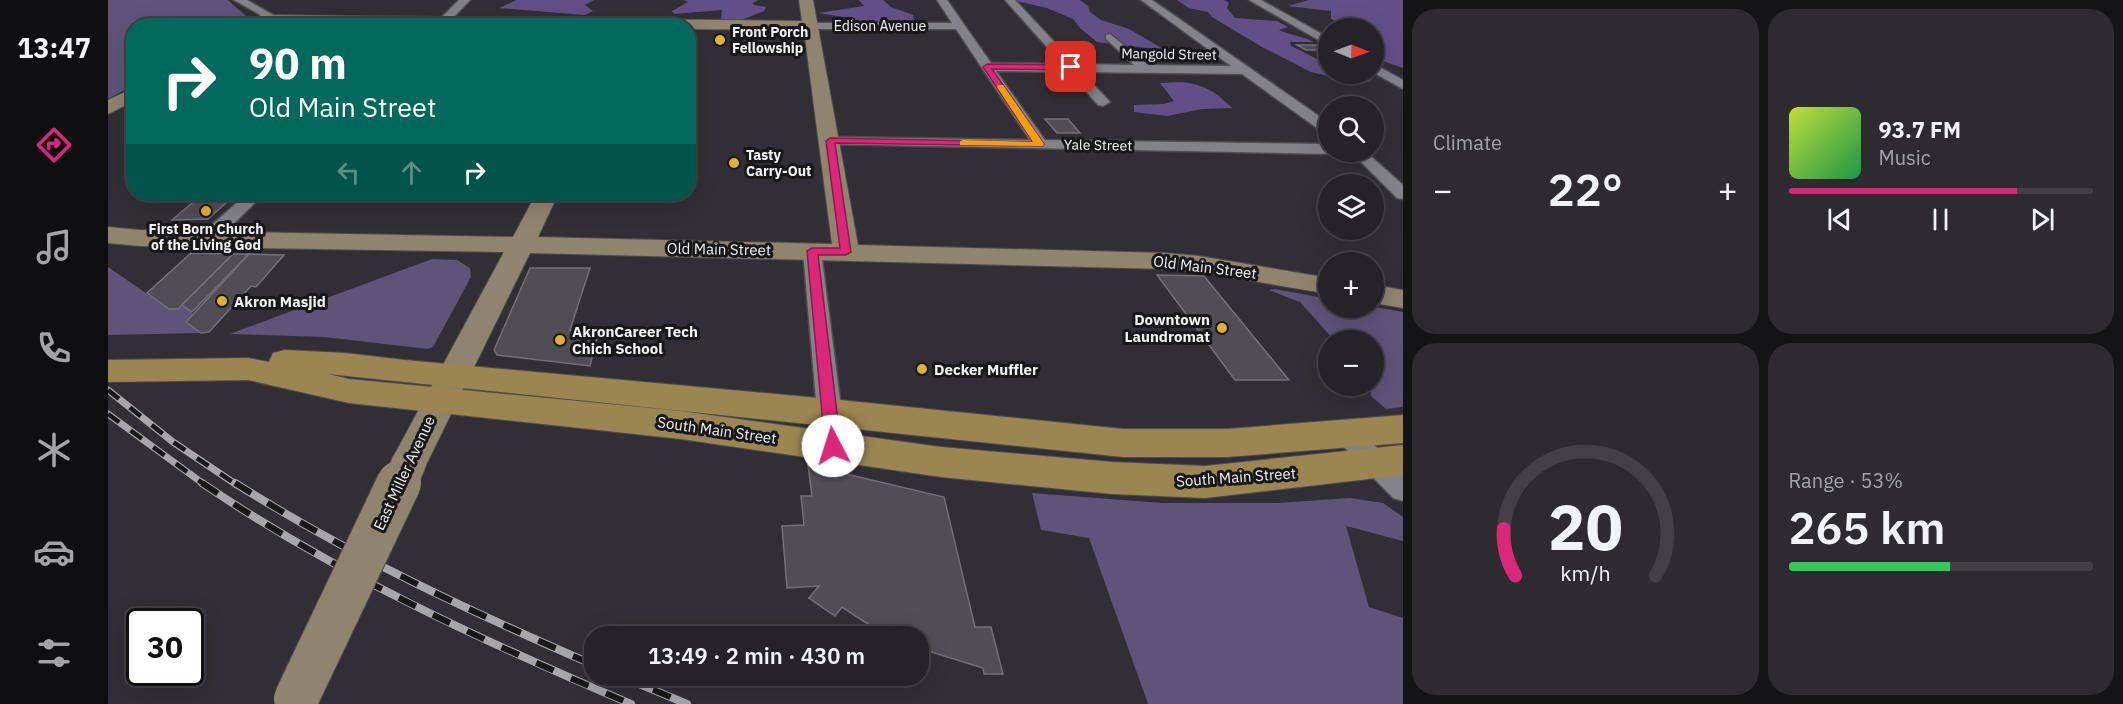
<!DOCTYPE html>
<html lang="en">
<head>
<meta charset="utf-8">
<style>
	:root { --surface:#252328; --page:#2d2b30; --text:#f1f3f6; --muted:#a3a4a8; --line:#424045; --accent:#db2777 }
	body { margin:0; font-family:"IBM Plex Sans",sans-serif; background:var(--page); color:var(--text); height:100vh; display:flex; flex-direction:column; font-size:22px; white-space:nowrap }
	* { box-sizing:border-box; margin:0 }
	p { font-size:20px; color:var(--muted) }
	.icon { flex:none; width:33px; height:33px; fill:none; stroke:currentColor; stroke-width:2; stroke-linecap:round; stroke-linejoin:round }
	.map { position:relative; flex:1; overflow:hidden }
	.drawer { display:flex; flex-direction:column; gap:9px; padding:9px; background:#141316; width:720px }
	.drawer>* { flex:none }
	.banner { position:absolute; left:18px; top:18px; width:570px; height:183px; border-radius:24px; box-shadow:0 6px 24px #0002,0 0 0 2px var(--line); background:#00695c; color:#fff; overflow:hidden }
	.needle { width:39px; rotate:91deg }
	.controls { position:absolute; left:1210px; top:18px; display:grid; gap:12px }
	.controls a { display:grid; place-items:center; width:66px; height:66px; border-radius:50%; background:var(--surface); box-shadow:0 6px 24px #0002,0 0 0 2px var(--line); font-size:30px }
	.speed { position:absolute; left:18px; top:608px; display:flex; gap:12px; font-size:30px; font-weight:700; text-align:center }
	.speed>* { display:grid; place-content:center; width:78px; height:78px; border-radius:50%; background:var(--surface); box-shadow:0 6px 24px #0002,0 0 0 2px var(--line); line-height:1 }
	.speed .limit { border:3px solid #111; border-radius:9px; background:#fff; color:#111 }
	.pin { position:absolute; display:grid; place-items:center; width:51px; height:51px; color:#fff; margin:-26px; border-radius:12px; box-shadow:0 3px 9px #0006 }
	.me { position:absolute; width:66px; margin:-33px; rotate:355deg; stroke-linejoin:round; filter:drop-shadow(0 0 4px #0008) }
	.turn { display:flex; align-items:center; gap:21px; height:126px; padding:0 24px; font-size:27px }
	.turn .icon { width:78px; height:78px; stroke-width:2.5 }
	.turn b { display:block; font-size:42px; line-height:51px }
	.lanes { display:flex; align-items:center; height:57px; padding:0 24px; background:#0003; justify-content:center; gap:30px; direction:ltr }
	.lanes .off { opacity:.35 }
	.big { font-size:45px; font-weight:600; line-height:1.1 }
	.drawer .tile { flex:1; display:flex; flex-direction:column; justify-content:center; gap:9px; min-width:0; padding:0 21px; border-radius:24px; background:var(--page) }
	.drawer .dial { align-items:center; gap:0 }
	.dial svg { height:156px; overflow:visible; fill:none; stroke:var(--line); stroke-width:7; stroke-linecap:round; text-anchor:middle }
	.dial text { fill:var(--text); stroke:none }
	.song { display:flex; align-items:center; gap:18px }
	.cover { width:72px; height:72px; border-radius:9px; background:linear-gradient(135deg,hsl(70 70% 55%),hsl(140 70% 35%)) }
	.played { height:6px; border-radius:3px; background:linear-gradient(90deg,var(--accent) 75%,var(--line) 75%) }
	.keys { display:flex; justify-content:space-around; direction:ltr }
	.heat { display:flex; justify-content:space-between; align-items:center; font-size:33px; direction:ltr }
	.charge { height:9px; border-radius:4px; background:linear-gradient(90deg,#34c759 53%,var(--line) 0) }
	.drawer .tiles { flex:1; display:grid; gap:9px; grid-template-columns:repeat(2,1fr) }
	.trip { position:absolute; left:476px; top:626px; width:345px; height:60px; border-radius:24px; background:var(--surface); box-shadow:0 6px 24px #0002,0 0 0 2px var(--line); font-weight:600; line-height:60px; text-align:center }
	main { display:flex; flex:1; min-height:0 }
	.tab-bar { display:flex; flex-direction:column; width:108px; justify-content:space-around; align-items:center; background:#0f0e10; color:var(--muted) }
	.tab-bar .icon { width:42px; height:42px }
	.tab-bar .on { color:var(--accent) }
	.tab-bar b { font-size:27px; color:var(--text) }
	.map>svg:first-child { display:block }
</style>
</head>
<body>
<main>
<nav class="tab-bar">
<b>13:47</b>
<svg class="icon on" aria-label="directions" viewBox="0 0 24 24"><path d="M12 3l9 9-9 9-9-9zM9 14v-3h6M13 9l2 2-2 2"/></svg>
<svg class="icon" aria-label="music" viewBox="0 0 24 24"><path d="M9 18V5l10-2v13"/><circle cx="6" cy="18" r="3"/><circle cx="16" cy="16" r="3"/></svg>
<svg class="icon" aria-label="phone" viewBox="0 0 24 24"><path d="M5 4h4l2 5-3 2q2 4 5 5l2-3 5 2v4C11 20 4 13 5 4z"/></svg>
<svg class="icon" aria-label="climate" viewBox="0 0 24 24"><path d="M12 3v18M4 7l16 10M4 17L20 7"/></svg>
<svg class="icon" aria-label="car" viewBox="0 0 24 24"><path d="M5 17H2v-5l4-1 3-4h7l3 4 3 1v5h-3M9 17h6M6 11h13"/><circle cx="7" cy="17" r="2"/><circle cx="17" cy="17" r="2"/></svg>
<svg class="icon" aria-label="filters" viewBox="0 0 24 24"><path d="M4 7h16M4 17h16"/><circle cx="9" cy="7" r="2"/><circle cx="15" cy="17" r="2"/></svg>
</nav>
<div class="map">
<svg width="1295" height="704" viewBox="0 0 1295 704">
	<rect width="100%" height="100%" fill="#312f35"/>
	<g fill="#5e5379">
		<path d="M0 0H120L141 19 130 25 26 26 25 85 0 99Z"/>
		<path d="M324 259 349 260 362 268 363 277 325 347 320 349 216 337 122 334Z"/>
		<path d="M0 267 61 309H70L74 305 84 312V316L78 322 93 333 0 335Z"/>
		<path d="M1167 289 1221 299V308L1266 307 1295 312V407L1278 409 1263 396V386H1266V340H1226L1192 302 1161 290Z"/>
		<path d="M924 493 1054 503H1169L1242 498 1275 503 1295 517V541L1238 526 1261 607 1295 618V704H1040L981 538 933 530Z"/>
	</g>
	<g fill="#615087">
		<path d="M409 0H486L477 5 485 11 477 15 391 8Z"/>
		<path d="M576 0H650L645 3 646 5 658 7 656 11 631 21 613 20 614 10 566 14 564 11 580 2Z"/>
		<path d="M751 0H775L783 7 805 15 806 21 800 24H754L743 21V18L710 13 756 6Z"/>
		<path d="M904 0H972L980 6 982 12 993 20 1021 29 1057 50 989 42 972 28 965 19 939 8Z"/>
		<path d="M1069 0H1116L1121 3 1119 8 1127 18 1169 21 1180 27 1171 30C1182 35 1195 36 1206 42H1182L1183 46 1221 65V74H1251L1264 79 1261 82 1228 78 1203 72 1154 47 1104 17 1100 12 1081 8Z"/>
		<path d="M1201 0H1295V68L1266 58V28H1242L1223 19V11L1180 6Z"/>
		<path d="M1074 82C1097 85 1108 92 1124 108L1094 109 1059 116 1026 112V105L1056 104 1066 101 1052 83Z"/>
	</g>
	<g fill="#504e54" stroke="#717076" stroke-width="1.5">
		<path d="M1189 45H1209L1218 50H1198Z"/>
		<path d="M937 119H960L972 133H949Z"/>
		<path d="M95 194H128L100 219 64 220Z"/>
		<path d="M83 253 125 254 70 309H61L39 293Z"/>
		<path d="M125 254H141L84 312 74 305Z"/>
		<path d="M141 254 176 255 148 287 143 286 101 332 93 333 78 322Z"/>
		<path d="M422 268H482L462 330H491L482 366 389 355 386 350Z"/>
		<path d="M1049 275 1096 276 1181 380H1127Z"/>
		<path d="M700 465 836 497 867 627H883L895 674H876L875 668 810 648V636H778L734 607 727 616 701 598 711 586 679 588 674 526 696 525 693 496H704Z"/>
	</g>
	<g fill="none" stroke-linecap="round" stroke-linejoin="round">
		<defs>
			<g id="street">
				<path d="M126 0H139L165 15 156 17Z"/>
				<path d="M351 0H362L337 26H325Z"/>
				<path d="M829 0H839L883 63 954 64 897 0H907L967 64 1026 65 998 39V35L1002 34 1040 65 1123 66 1033 0H1044L1221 123V134L1216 133 1134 74 974 72 1002 102 995 106 990 105 961 72 888 71 937 140 1221 144V152H1227L1221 154 717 144 715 141 717 138 722 137 922 140 848 29H701L696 26 701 23H844Z"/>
				<path d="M1141 0H1153L1221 38V46Z"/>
				<path d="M1266 64 1295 80V89L1266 73Z"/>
				<path d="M1243 152H1258L1295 185V199L1289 198Z"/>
				<path d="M139 194H156L106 243H92L90 239 92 235Z"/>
				<path d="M704 245 711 247 713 251 738 446 734 453 725 456 716 453 712 446 695 251 697 247Z"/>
				<path d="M1239 425 1248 427 1295 473V501L1285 498 1230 441 1226 434 1230 427Z"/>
			</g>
			<g id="secondary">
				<path d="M691 0H705L750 245 1058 253 1091 256 1221 278V294L1091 272 1058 269 422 253 314 473 301 477 288 473 282 463 396 252 32 246 0 243V227L32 230 405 237 428 194H450L430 237 724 244 696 30 580 29V26L153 23 146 19 153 15 694 21Z"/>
				<path d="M26 88V101L0 114V100Z"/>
				<path d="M1266 285 1295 290V308L1266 303Z"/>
			</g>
			<path id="primary" d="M177 350 237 353 297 360 722 399 1015 429H1119L1295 415V443L1119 457H1015L220 374 241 379 573 411 833 447 1004 462 1097 466 1295 445V475L1097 498 1004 494 833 477 573 439 241 403 140 380 0 382V360L140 358 161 362 165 353Z"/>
		</defs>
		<use href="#street" stroke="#4d4c50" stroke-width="3"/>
		<use href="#secondary" stroke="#4d4c50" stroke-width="2"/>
		<use href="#primary" stroke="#4d4c50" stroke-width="2"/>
		<use href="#street" fill="#838288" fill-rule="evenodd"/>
		<use href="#secondary" fill="#8f846c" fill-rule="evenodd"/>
		<use href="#primary" fill="#9b8551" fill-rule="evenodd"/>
		<defs>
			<g id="rail-far1">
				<path d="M0 390 65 442 129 485"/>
				<path d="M0 414 97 485"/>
			</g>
			<g id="rail">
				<path d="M94 483C228 574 375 641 523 704"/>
				<path d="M127 483C241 555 363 612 486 665"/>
				<path d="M510 675 579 704"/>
			</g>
		</defs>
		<use href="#rail-far1" stroke="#a7a6aa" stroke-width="7"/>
		<use href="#rail" stroke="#a7a6aa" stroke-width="8"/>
		<use href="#rail-far1" stroke="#18181a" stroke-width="4.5" stroke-dasharray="14" stroke-linecap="butt"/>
		<use href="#rail" stroke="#18181a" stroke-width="6" stroke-dasharray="19" stroke-linecap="butt"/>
		<defs>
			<path id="secondary-bridge-far1" d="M291 485 301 463"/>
			<path id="secondary-bridge" d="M188 699 291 483"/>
		</defs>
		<use href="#secondary-bridge-far1" stroke="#4d4c50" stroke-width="36" stroke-linecap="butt"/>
		<use href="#secondary-bridge" stroke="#4d4c50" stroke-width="46" stroke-linecap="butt"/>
		<use href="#secondary-bridge-far1" stroke="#8f846c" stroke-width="34"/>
		<use href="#secondary-bridge" stroke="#8f846c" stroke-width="44"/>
	</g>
	<path fill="#db2777" stroke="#8e194d" stroke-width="1.5" d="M879 64 963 65 967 67 963 70 884 69 936 144 935 146 727 143 743 252 738 255H710L733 446 730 450H719L717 446 699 251 704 248H732L718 141 722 138 925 142 875 67Z"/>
	<path fill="#f59e0b" d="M890 85H895L936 144 935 146 852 145V141L855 140 925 142 889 87Z"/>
	<g fill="#e0b034" stroke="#18181a" stroke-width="2">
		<circle cx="612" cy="40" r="6"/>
		<circle cx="626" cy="163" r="6"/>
		<circle cx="98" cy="211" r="6"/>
		<circle cx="114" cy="301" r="6"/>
		<circle cx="1114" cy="328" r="6"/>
		<circle cx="452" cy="340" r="6"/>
		<circle cx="814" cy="369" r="6"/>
	</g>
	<g text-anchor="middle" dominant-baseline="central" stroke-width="6" stroke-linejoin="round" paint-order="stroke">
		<g font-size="14" fill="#f3f2f6" stroke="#18181a">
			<text x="772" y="26">Edison Avenue</text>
			<text transform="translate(1061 54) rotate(1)">Mangold Street</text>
			<text transform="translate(990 145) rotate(1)">Yale Street</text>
		</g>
		<g font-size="14" font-weight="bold" fill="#f3f2f6" stroke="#18181a" text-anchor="start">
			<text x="624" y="32">Front Porch<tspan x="624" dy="16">Fellowship</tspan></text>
			<text x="638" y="155">Tasty<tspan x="638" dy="16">Carry-Out</tspan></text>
			<text x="98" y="229" text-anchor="middle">First Born Church<tspan x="98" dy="16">of the Living God</tspan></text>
		</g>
		<g font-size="15" fill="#f3f2f6" stroke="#18181a">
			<text transform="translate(611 249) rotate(1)">Old Main Street</text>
			<text transform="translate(1097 267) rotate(7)">Old Main Street</text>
			<text transform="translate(609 430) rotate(8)">South Main Street</text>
			<text transform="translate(296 473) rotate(-65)">East Miller Avenue</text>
			<text transform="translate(1128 477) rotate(-4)">South Main Street</text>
		</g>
		<g font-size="15" font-weight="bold" fill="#f3f2f6" stroke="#18181a" text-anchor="start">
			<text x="126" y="301">Akron Masjid</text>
			<text x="1102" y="319" text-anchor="end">Downtown<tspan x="1102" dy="17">Laundromat</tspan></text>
			<text x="464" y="331">AkronCareer Tech<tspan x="464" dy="17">Chich School</tspan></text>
			<text x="826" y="369">Decker Muffler</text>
		</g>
	</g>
</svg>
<div class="controls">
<a><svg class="needle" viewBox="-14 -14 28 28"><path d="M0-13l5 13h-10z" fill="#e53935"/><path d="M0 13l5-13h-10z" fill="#a3a4a8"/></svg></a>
<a><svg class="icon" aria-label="search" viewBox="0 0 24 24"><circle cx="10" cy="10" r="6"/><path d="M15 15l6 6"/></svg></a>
<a><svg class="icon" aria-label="layers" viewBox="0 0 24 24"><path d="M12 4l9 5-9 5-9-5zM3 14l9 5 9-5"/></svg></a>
<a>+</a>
<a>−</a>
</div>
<div class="speed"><div class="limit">30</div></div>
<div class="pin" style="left:963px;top:67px;background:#d93025"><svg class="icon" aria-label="arrive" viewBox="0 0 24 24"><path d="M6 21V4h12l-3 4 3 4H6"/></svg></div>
<svg class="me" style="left:725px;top:446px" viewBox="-20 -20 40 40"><circle r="19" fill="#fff"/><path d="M0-13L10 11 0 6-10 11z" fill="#db2777"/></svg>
<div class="trip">13:49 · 2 min · 430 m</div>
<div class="banner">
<div class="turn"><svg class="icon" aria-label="right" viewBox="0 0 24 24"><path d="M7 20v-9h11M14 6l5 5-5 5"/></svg><div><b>90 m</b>Old Main Street</div></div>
<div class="lanes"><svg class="icon off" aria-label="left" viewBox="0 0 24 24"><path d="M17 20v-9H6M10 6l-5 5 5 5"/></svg><svg class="icon off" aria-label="ahead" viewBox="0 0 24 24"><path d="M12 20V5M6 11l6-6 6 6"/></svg><svg class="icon" aria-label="right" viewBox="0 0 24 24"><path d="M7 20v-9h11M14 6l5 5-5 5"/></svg></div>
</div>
</div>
<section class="drawer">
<div class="tiles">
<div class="tile"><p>Climate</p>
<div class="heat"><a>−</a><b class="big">22°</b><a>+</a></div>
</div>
<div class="tile">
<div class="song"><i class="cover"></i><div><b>93.7 FM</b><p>Music</p></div></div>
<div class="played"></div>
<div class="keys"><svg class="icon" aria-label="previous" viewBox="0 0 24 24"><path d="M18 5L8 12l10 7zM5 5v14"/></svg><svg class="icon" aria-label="pause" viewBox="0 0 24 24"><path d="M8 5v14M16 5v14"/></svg><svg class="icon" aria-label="next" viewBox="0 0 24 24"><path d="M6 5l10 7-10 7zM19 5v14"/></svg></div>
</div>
<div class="tile dial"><svg viewBox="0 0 100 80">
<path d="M14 69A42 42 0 1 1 86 69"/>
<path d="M14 69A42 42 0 0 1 8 45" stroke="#db2777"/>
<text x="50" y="56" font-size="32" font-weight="700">20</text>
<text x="50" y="72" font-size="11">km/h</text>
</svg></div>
<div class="tile"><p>Range · 53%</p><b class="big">265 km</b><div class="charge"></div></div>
</div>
</section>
</main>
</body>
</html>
